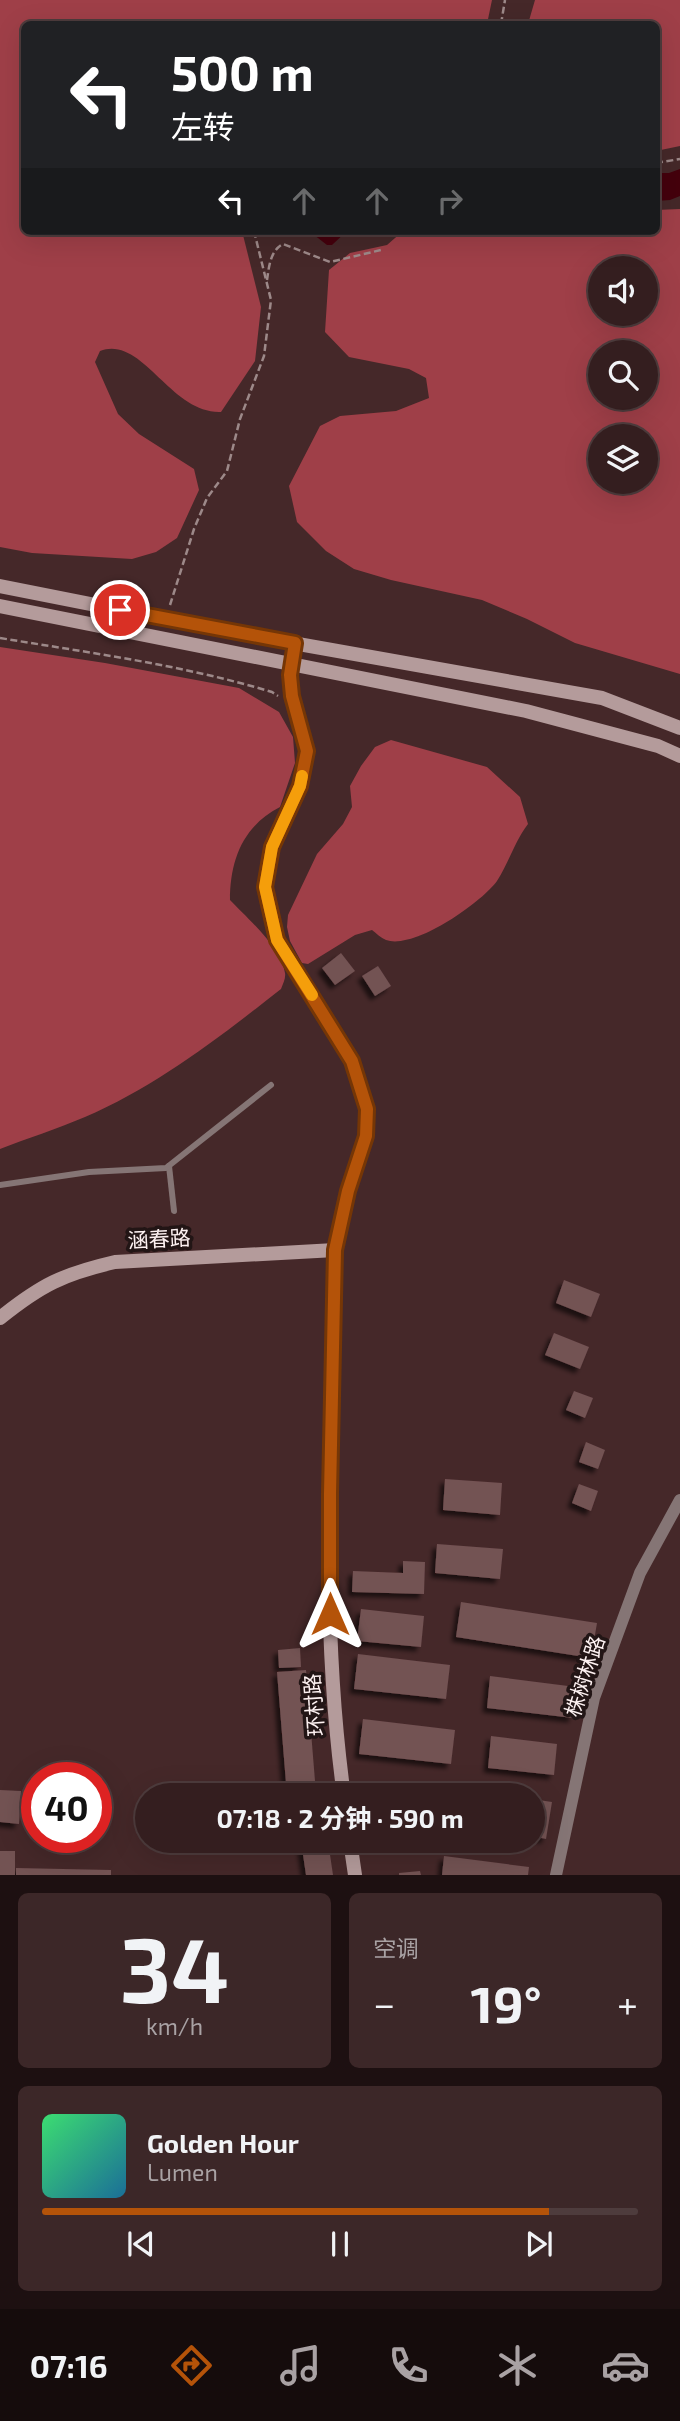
<!DOCTYPE html>
<html lang="zh">
<head>
<meta charset="utf-8">
<style>
	:root { --surface:#341e1f; --page:#3c2728; --text:#f1f3f6; --muted:#a9a2a4; --line:#4e3c3d; --accent:#b45309 }
	body { margin:0; font-family:"Exo 2","Noto Sans SC",sans-serif; background:var(--page); color:var(--text); height:100vh; display:flex; flex-direction:column; font-size:26px; white-space:nowrap }
	* { box-sizing:border-box; margin:0 }
	p { font-size:23px; color:var(--muted) }
	.icon { flex:none; width:38px; height:38px; fill:none; stroke:currentColor; stroke-width:2; stroke-linecap:round; stroke-linejoin:round }
	.map { position:relative; height:1875px; overflow:hidden }
	.panel { display:flex; flex-direction:column; gap:18px; padding:18px; background:#1d1011; flex:1 }
	.panel>* { flex:none }
	.hud { position:absolute; left:21px; top:21px; width:639px; height:214px; border-radius:10px; box-shadow:0 7px 28px #0002,0 0 0 2px var(--line); background:#202124; color:#fff; overflow:hidden }
	.controls { position:absolute; left:588px; top:256px; display:grid; gap:14px }
	.controls a { display:grid; place-items:center; width:70px; height:70px; border-radius:50%; background:var(--surface); box-shadow:0 7px 28px #0002,0 0 0 2px var(--line); font-size:35px }
	.speed { position:absolute; left:21px; top:1762px; display:flex; gap:14px; font-size:35px; font-weight:700; text-align:center }
	.speed>* { display:grid; place-content:center; width:91px; height:91px; border-radius:50%; background:var(--surface); box-shadow:0 7px 28px #0002,0 0 0 2px var(--line); line-height:1 }
	.speed .limit { border:10px solid #d22; background:#fff; color:#111 }
	.pin { position:absolute; display:grid; place-items:center; width:60px; height:60px; color:#fff; margin:-30px; border:4px solid #fff; border-radius:50%; box-shadow:0 2px 7px #0007 }
	.me { position:absolute; width:77px; margin:-38px; rotate:0deg; stroke-linejoin:round; filter:drop-shadow(0 0 5px #0008) }
	.turn { display:flex; align-items:center; gap:24px; height:147px; padding:0 35px; font-size:32px }
	.turn .icon { width:91px; height:91px; stroke-width:2.5 }
	.turn b { display:block; font-size:49px; line-height:60px }
	.lanes { display:flex; align-items:center; height:66px; padding:0 35px; background:#0003; justify-content:center; gap:35px; direction:ltr }
	.lanes .off { opacity:.35 }
	.big { font-size:52px; font-weight:700; line-height:1.1 }
	.panel .widget { flex:1; display:flex; flex-direction:column; justify-content:center; gap:10px; min-width:0; padding:0 24px; border-radius:10px; background:var(--page) }
	.panel .dial { align-items:center; gap:0 }
	.dial b { font-size:91px; line-height:1 }
	.song { display:flex; align-items:center; gap:21px }
	.cover { width:84px; height:84px; border-radius:10px; background:linear-gradient(135deg,hsl(140 70% 55%),hsl(200 70% 35%)) }
	.played { height:7px; border-radius:4px; background:linear-gradient(90deg,var(--accent) 85%,var(--line) 85%) }
	.keys { display:flex; justify-content:space-around; direction:ltr }
	.heat { display:flex; justify-content:space-between; align-items:center; font-size:38px; direction:ltr }
	.panel .tiles { flex:1; display:grid; gap:18px; grid-template-columns:1fr 1fr }
	.widget:last-child { grid-column:span 2 }
	.trip { position:absolute; left:135px; top:1783px; width:410px; height:70px; border-radius:35px; background:var(--surface); box-shadow:0 7px 28px #0002,0 0 0 2px var(--line); font-weight:700; line-height:70px; text-align:center }
	.tab-bar { display:flex; height:112px; justify-content:space-around; align-items:center; background:#150c0c; color:var(--muted) }
	.tab-bar .icon { width:49px; height:49px }
	.tab-bar .current { color:var(--accent) }
	.tab-bar b { font-size:32px; color:var(--text) }
	.map>svg:first-child { display:block }
</style>
</head>
<body>
<div class="map">
<svg width="680" height="1875" viewBox="0 0 680 1875">
	<defs>
		<filter id="shadow"><feDropShadow dx="-4.5" dy="4.5" stdDeviation="2" flood-color="#0009"/></filter>
	</defs>
	<rect width="100%" height="100%" fill="#452829"/>
	<g fill="#9f3f48" fill-rule="evenodd">
		<path d="M0 0H492L487 24H383L363 21 358 24H24V231H242L261 307 255 361 221 412C170 414 143 335 100 351L95 362 118 414 139 434 194 469 199 490 177 538 156 552 132 559 32 553 0 547Z"/>
		<path d="M535 0H680V146L656 151V24H528Z"/>
		<path d="M680 209V674L575 643 527 619 482 600 391 580 354 569 326 551 297 522 289 486 320 426 340 416 396 411 429 398 426 378 409 369 349 357 325 332 329 270 350 253 387 245 403 231H656V210ZM600 268H646V313H600ZM600 352H646V397H600ZM600 436H646V481H600Z"/>
		<path d="M0 647 105 663 239 688 279 712 293 737 295 763 280 807C243 826 230 860 230 900 247 918 281 947 285 973 286 978 283 984 281 989 220 1037 157 1086 85 1117 57 1129 28 1138 0 1149Z"/>
		<path d="M391 740 487 767 520 797 528 824C515 841 509 862 497 881 481 903 414 950 386 940 381 938 376 933 372 930L355 935 308 964 302 963 290 941 287 927 288 915 317 854 343 824 352 807 350 786 361 766 375 747Z"/>
	</g>
	<g fill="#44000c">
		<path d="M680 169V196L670 200 656 201V173H669Z"/>
		<path d="M309 231H347L332 245H327Z"/>
	</g>
	<g fill="#735253" filter="url(#shadow)">
		<path d="M341 953 355 971 335 985 322 968Z"/>
		<path d="M378 966 391 986 375 996 362 976Z"/>
		<path d="M564 1280 600 1294 591 1317 556 1303Z"/>
		<path d="M554 1333 589 1347 580 1369 545 1355Z"/>
		<path d="M574 1391 593 1398 585 1418 566 1410Z"/>
		<path d="M586 1442 605 1450 598 1469 579 1462Z"/>
		<path d="M445 1479 502 1483 500 1515 443 1510Z"/>
		<path d="M579 1484 598 1491 591 1511 572 1503Z"/>
		<path d="M437 1544 503 1549 500 1579 435 1573Z"/>
		<path d="M403 1561 425 1562 424 1594 352 1592 353 1571 403 1573Z"/>
		<path d="M461 1602 597 1623 591 1658 456 1637Z"/>
		<path d="M361 1609 424 1616 421 1647 357 1641Z"/>
		<path d="M300 1648 301 1667 279 1668 278 1650Z"/>
		<path d="M358 1654 450 1665 446 1699 354 1689Z"/>
		<path d="M306 1670 315 1781 286 1783 277 1672Z"/>
		<path d="M490 1676 576 1687 573 1718 487 1708Z"/>
		<path d="M363 1719 455 1730 451 1764 359 1754Z"/>
		<path d="M491 1736 557 1744 554 1775 488 1768Z"/>
		<path d="M369 1783 461 1794V1796H368Z"/>
		<path d="M324 1789 326 1796H298V1794Z"/>
		<path d="M0 1790 21 1791 19 1824 0 1822Z"/>
		<path d="M532 1799 552 1802 546 1839 532 1836Z"/>
		<path d="M301 1841H328L333 1875H306Z"/>
		<rect x="0" y="1851" width="15" height="24"/>
		<path d="M444 1856 529 1867 528 1875H442Z"/>
		<path d="M16 1868 111 1870V1875H16Z"/>
		<path d="M420 1871 421 1875H399V1873Z"/>
	</g>
	<g fill="none" stroke-linecap="round" stroke-linejoin="round">
		<g stroke="#9d8989" stroke-width="2.5" stroke-dasharray="7 3.5" stroke-linecap="butt">
			<path d="M501 24 505 0"/>
			<path d="M656 163 680 159"/>
			<path d="M267 280C269 267 270 251 283 244L330 262 381 250"/>
			<path d="M170 605 194 529 207 498 227 471 240 419 264 356 271 300 254 231"/>
			<path d="M0 638C91 653 183 665 272 692L278 696"/>
		</g>
		<g stroke="#857575" stroke-width="6">
			<path d="M169 1166 174 1211"/>
			<path d="M0 1185 89 1172 166 1168 271 1085"/>
		</g>
		<g stroke="#857575" stroke-width="12">
			<path d="M295 643 290 675 292 696 307 752 300 786 273 847 265 887 277 940 352 1061 367 1109 366 1136 348 1191 335 1250"/>
			<path d="M556 1875 594 1698 640 1573 680 1500"/>
		</g>
		<g stroke="#b49b9b" stroke-width="14">
			<path d="M0 586 242 634 602 698 680 728"/>
			<path d="M0 606 526 711 658 746 680 756"/>
			<path d="M0 1318C41 1285 63 1274 115 1262L335 1250C331 1431 319 1615 344 1796"/>
			<path d="M350 1841 355 1875"/>
		</g>
	</g>
	<g fill="none" stroke-linecap="round" stroke-linejoin="round">
		<defs>
			<path id="route" d="M120 610 295 643 290 675 292 696 307 751 300 786 272 847 265 887 277 940 352 1061 367 1109 366 1136 348 1191 335 1250 330 1494V1614"/>
		</defs>
		<use href="#route" stroke="#753606" stroke-width="18"/>
		<use href="#route" stroke="#b45309" stroke-width="12"/>
		<path stroke="#f59e0b" stroke-width="12" d="M302 776 300 786 272 847 265 887 277 940 312 995"/>
	</g>
	<g text-anchor="middle" dominant-baseline="central" stroke-width="7" stroke-linejoin="round" paint-order="stroke">
		<g font-size="21" fill="#fdf1f1" stroke="#221515">
			<text transform="translate(159 1238) rotate(-3)">涵春路</text>
			<text transform="translate(584 1676) rotate(-72)">株树林路</text>
			<text transform="translate(313 1705) rotate(-94)">环村路</text>
		</g>
	</g>
</svg>
<div class="controls">
<a><svg class="icon" aria-label="sound" viewBox="0 0 24 24"><path d="M4 9h4l5-4v14l-5-4H4zM17 9q2 3 0 6"/></svg></a>
<a><svg class="icon" aria-label="search" viewBox="0 0 24 24"><circle cx="10" cy="10" r="6"/><path d="M15 15l6 6"/></svg></a>
<a><svg class="icon" aria-label="layers" viewBox="0 0 24 24"><path d="M12 4l9 5-9 5-9-5zM3 14l9 5 9-5"/></svg></a>
</div>
<div class="speed"><div class="limit">40</div></div>
<div class="pin" style="left:120px;top:610px;background:#d93025"><svg class="icon" aria-label="arrive" viewBox="0 0 24 24"><path d="M6 21V4h12l-3 4 3 4H6"/></svg></div>
<svg class="me" style="left:330px;top:1614px" viewBox="-20 -20 40 40"><path d="M0-17L14 15 0 8-14 15z" fill="#b45309" stroke="#fff" stroke-width="4"/></svg>
<div class="trip">07:18 · 2 分钟 · 590 m</div>
<div class="hud">
<div class="turn"><svg class="icon" aria-label="left" viewBox="0 0 24 24"><path d="M17 20v-9H6M10 6l-5 5 5 5"/></svg><div><b>500 m</b>左转</div></div>
<div class="lanes"><svg class="icon" aria-label="left" viewBox="0 0 24 24"><path d="M17 20v-9H6M10 6l-5 5 5 5"/></svg><svg class="icon off" aria-label="ahead" viewBox="0 0 24 24"><path d="M12 20V5M6 11l6-6 6 6"/></svg><svg class="icon off" aria-label="ahead" viewBox="0 0 24 24"><path d="M12 20V5M6 11l6-6 6 6"/></svg><svg class="icon off" aria-label="right" viewBox="0 0 24 24"><path d="M7 20v-9h11M14 6l5 5-5 5"/></svg></div>
</div>
</div>
<section class="panel">
<div class="tiles">
<div class="widget dial"><b>34</b><p>km/h</p></div>
<div class="widget"><p>空调</p>
<div class="heat"><a>−</a><b class="big">19°</b><a>+</a></div>
</div>
<div class="widget">
<div class="song"><i class="cover"></i><div><b>Golden Hour</b><p>Lumen</p></div></div>
<div class="played"></div>
<div class="keys"><svg class="icon" aria-label="previous" viewBox="0 0 24 24"><path d="M18 5L8 12l10 7zM5 5v14"/></svg><svg class="icon" aria-label="pause" viewBox="0 0 24 24"><path d="M8 5v14M16 5v14"/></svg><svg class="icon" aria-label="next" viewBox="0 0 24 24"><path d="M6 5l10 7-10 7zM19 5v14"/></svg></div>
</div>
</div>
</section>
<nav class="tab-bar">
<b>07:16</b>
<svg class="icon current" aria-label="directions" viewBox="0 0 24 24"><path d="M12 3l9 9-9 9-9-9zM9 14v-3h6M13 9l2 2-2 2"/></svg>
<svg class="icon" aria-label="music" viewBox="0 0 24 24"><path d="M9 18V5l10-2v13"/><circle cx="6" cy="18" r="3"/><circle cx="16" cy="16" r="3"/></svg>
<svg class="icon" aria-label="phone" viewBox="0 0 24 24"><path d="M5 4h4l2 5-3 2q2 4 5 5l2-3 5 2v4C11 20 4 13 5 4z"/></svg>
<svg class="icon" aria-label="climate" viewBox="0 0 24 24"><path d="M12 3v18M4 7l16 10M4 17L20 7"/></svg>
<svg class="icon" aria-label="car" viewBox="0 0 24 24"><path d="M5 17H2v-5l4-1 3-4h7l3 4 3 1v5h-3M9 17h6M6 11h13"/><circle cx="7" cy="17" r="2"/><circle cx="17" cy="17" r="2"/></svg>
</nav>
</body>
</html>
